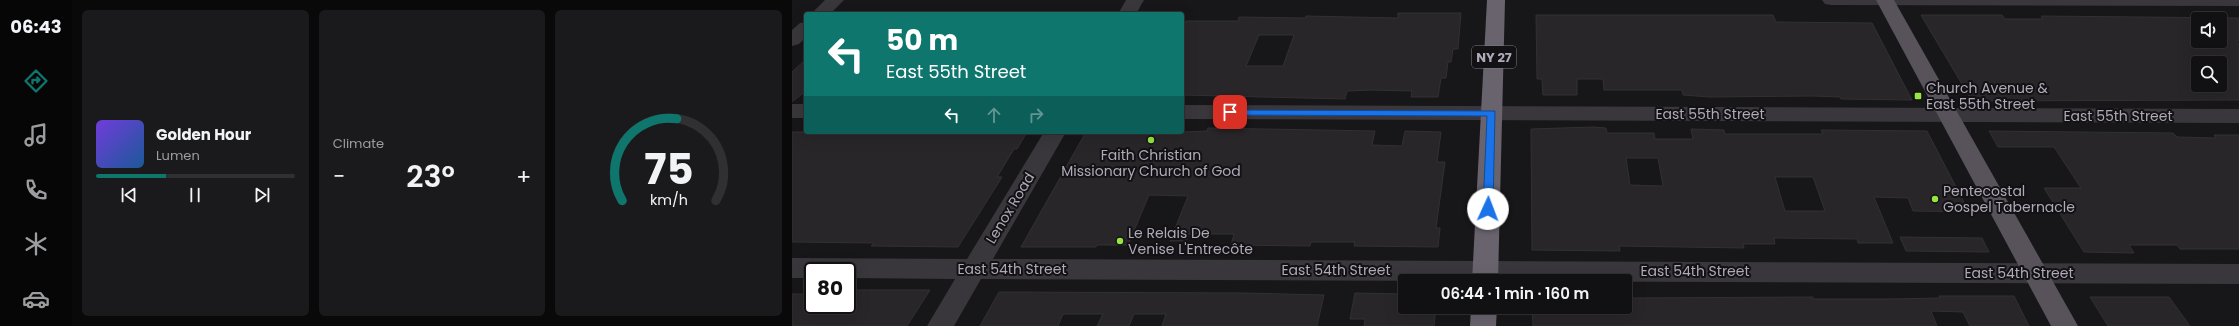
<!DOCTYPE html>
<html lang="en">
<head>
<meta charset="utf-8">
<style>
	:root { --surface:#111012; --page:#1a191b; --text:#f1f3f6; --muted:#9c9d9f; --line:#303032; --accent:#0f766e }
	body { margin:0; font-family:Poppins,sans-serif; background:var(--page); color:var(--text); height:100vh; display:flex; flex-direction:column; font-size:15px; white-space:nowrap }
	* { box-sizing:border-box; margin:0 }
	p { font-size:13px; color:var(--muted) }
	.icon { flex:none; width:22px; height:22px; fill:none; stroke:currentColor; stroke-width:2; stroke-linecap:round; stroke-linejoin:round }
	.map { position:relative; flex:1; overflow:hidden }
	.panel { display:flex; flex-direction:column; gap:10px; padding:10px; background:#09090a; width:720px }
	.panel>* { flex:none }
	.top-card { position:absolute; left:12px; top:12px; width:380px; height:122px; border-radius:4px; box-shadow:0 4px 16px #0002,0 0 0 1px var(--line); background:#0f766e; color:#fff; overflow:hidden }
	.tools { position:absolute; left:1399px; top:12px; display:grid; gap:8px }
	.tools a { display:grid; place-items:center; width:36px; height:36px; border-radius:4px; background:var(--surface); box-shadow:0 4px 16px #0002,0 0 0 1px var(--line); font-size:20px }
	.speed { position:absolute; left:12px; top:262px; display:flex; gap:8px; font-size:20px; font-weight:700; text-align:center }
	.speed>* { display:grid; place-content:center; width:52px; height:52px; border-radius:50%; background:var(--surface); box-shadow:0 4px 16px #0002,0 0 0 1px var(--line); line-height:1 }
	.speed .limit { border:2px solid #111; border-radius:6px; background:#fff; color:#111 }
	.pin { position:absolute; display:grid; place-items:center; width:34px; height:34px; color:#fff; margin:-17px; border-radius:8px; box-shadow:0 2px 6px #0006 }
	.me { position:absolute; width:44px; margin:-22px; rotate:2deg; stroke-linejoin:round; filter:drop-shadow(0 0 3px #0008) }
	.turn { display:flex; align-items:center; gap:14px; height:84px; padding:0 16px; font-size:18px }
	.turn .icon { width:52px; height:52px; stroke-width:2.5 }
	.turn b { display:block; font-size:28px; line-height:34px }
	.lanes { display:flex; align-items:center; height:38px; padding:0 16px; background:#0003; justify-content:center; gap:20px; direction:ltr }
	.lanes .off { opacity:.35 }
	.big { font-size:30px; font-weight:600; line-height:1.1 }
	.panel .tile { flex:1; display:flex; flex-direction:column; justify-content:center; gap:6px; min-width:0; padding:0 14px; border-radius:6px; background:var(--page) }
	.panel .dial { align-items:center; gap:0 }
	.dial svg { height:104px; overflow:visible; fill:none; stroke:var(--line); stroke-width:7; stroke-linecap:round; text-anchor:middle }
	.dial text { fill:var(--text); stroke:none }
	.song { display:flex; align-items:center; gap:12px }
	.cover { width:48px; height:48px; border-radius:6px; background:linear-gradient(135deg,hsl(260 70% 55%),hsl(210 70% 35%)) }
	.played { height:4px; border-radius:2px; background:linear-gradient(90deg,var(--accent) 35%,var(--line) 35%) }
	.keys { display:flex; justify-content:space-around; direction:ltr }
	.heat { display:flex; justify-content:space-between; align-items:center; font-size:22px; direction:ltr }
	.panel .tiles { flex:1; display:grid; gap:10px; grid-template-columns:repeat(3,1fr) }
	.trip { position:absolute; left:606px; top:274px; width:234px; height:40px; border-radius:4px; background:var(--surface); box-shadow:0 4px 16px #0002,0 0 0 1px var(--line); font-weight:600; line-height:40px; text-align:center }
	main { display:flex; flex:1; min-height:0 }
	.tabs { display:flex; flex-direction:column; width:72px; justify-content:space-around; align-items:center; background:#070607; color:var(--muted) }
	.tabs .icon { width:28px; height:28px }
	.tabs .selected { color:var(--accent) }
	.tabs b { font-size:18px; color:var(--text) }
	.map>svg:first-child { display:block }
</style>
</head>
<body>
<main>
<nav class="tabs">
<b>06:43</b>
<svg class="icon selected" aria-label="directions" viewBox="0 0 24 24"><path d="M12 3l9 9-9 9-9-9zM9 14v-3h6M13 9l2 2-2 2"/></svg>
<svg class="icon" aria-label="music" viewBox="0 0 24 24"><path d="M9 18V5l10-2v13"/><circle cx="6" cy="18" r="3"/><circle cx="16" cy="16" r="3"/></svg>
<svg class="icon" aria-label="phone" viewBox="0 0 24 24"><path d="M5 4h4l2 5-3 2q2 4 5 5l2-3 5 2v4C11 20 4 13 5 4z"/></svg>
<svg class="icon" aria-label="climate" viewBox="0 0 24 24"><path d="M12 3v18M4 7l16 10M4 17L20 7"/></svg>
<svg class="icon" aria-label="car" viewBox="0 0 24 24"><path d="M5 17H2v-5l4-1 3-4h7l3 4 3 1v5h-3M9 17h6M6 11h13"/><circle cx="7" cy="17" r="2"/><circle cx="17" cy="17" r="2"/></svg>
</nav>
<section class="panel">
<div class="tiles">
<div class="tile">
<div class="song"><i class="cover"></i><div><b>Golden Hour</b><p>Lumen</p></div></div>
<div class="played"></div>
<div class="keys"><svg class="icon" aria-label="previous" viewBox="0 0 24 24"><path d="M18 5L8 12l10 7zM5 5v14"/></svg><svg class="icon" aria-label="pause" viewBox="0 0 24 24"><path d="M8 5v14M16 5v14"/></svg><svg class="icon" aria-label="next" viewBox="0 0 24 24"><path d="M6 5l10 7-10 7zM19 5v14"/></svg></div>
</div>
<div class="tile"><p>Climate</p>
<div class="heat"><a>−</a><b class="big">23°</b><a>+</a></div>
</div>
<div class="tile dial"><svg viewBox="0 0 100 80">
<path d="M14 69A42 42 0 1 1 86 69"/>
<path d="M14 69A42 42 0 0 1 56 6" stroke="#0f766e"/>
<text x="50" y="56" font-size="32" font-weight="700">75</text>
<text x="50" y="72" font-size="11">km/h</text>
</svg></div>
</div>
</section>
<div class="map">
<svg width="1447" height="326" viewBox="0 0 1447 326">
	<rect width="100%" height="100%" fill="#171618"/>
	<g fill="#282628" stroke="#333033" fill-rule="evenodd">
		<path d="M606 13H669L666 49H661L659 62H656L654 78H649L646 97H619L620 91 580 90 555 91 553 99 390 95V28L394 21H446L447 17 513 18 514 16 606 18ZM467 35H502L491 66H454Z"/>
		<path d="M744 15H981L984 22 1080 23 1120 100 1049 99 1048 97 1021 96 917 97 891 95 890 90H812L811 79H785V95H751L750 79H745Z"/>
		<path d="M1129 15H1210L1213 19H1251L1249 16 1447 18V41H1444L1447 44V100L1180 101ZM1406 19H1428V41H1406ZM1406 63H1428V85H1406Z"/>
		<path d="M14 59V91L0 102V72Z"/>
		<path d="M801 127 814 128 815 133H862L863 139H901L899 129 932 130 933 134H1031L1029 130 1135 131 1177 212 1121 211 1116 198 1082 197 1101 243H1066L1065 239 982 238 983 244H951L952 248 827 246 828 251 740 250 739 129ZM834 158H866L871 186 838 185ZM983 177H1021L1033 211H993Z"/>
		<path d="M416 128 583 131 580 145 610 146 613 131 649 132 645 162H653L644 228H648L646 247 562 246 563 242H519L518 246 439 245 442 234H397L394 241H378L396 196 357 195 336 245H305L304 247H229L294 132H392L415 131Z"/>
		<path d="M1197 131 1381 133 1385 137 1424 138 1422 135H1447V249H1388L1385 245H1337L1342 253 1292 252 1252 188H1289L1262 147H1206Z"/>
		<path d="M0 132H235L225 149H222L205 177H210L166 247 79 246 82 243 0 242Z"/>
		<path d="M1108 237 1190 238 1197 252 1114 251Z"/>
		<path d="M55 290H138L115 326H0V294H21V305H55Z"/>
		<path d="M207 292 453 293 532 295 525 326H370L374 314H342L337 326H305L311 314H271L266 326H188Z"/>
		<path d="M563 293 613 294V307H644L642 326H572L573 319H558Z"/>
		<path d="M1147 296H1222L1237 326H1178L1171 312 1139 311 1145 326H741L740 307H838L837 298 1021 297V299H1097L1148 298Z"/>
		<path d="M1298 297H1377L1398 326H1316Z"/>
	</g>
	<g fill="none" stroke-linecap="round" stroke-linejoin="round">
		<g fill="#3a373c" fill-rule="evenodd">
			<path d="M33 0H52L38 14H19Z"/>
			<path d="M334 0H352L344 14H326Z"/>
			<path d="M1030 0H1447V6L1039 5 1033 4Z"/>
			<path d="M14 22V37L7 44 0 46V30L8 23Z"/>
			<rect x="0" y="104" width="14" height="14"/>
			<path d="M390 105 1447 109V123L390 119Z"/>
			<path d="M252 132H274L201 259 1447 264V284L189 279 162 326H135L163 279 55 278V271H21V278H0V258L175 259Z"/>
		</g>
		<path fill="#58535b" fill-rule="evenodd" d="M1084 0H1102L1286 326H1259Z"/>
		<g fill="#69636d" fill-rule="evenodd">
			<path d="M695 0H713L706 281H680Z"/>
			<path d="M679 307H705L704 326H678Z"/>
		</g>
	</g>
	<path fill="#1a73e8" stroke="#114b97" d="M434 110 703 111 701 209 696 213 691 209 695 116 438 115 433 112Z"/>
	<g fill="#96e541" stroke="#121113" stroke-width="1.5">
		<rect x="1122" y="92" width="8" height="8" rx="2"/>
		<circle cx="359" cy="140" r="4"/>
		<circle cx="1143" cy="199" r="4"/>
		<circle cx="328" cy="241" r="4"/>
	</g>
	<g text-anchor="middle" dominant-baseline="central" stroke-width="4" stroke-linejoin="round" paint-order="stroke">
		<rect fill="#121113" stroke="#817b86" stroke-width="1" x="680" y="46" width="44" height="22" rx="3"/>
		<g font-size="13" font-weight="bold" fill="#b0a9b7">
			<text x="702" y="57">NY 27</text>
		</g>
		<g font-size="14" fill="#b0a9b7" stroke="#121113" text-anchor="start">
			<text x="1134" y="88">Church Avenue &amp;<tspan x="1134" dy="16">East 55th Street</tspan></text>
			<text x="359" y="155" text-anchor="middle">Faith Christian<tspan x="359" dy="16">Missionary Church of God</tspan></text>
			<text x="1151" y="191">Pentecostal<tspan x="1151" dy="16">Gospel Tabernacle</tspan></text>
			<text x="336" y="233">Le Relais De<tspan x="336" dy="16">Venise L'Entrecôte</tspan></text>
		</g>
		<g font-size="14" fill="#b0a9b7" stroke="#121113">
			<text x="918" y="114">East 55th Street</text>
			<text x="1326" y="116">East 55th Street</text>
			<text transform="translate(218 208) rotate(-59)">Lenox Road</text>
			<text x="220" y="269">East 54th Street</text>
			<text x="544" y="270">East 54th Street</text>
			<text x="903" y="271">East 54th Street</text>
			<text x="1227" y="273">East 54th Street</text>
		</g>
	</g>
</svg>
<div class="tools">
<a><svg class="icon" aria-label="sound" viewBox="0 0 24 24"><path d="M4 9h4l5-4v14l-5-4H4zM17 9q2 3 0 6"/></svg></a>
<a><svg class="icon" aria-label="search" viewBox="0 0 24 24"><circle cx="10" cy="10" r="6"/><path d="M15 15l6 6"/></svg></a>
</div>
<div class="speed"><div class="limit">80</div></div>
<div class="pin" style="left:438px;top:112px;background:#d93025"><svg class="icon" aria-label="arrive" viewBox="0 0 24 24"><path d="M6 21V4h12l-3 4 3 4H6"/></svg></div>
<svg class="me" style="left:696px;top:209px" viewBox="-20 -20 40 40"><circle r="19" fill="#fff"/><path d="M0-13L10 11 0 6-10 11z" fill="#1a73e8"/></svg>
<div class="trip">06:44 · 1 min · 160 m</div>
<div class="top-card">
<div class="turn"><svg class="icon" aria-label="left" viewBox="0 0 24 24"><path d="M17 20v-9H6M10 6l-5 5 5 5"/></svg><div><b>50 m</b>East 55th Street</div></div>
<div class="lanes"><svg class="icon" aria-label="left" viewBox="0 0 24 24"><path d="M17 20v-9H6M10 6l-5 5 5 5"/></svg><svg class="icon off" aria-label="ahead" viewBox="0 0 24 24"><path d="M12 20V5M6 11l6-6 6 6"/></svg><svg class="icon off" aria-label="right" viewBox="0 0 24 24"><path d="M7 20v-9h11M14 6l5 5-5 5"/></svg></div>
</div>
</div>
</main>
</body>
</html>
